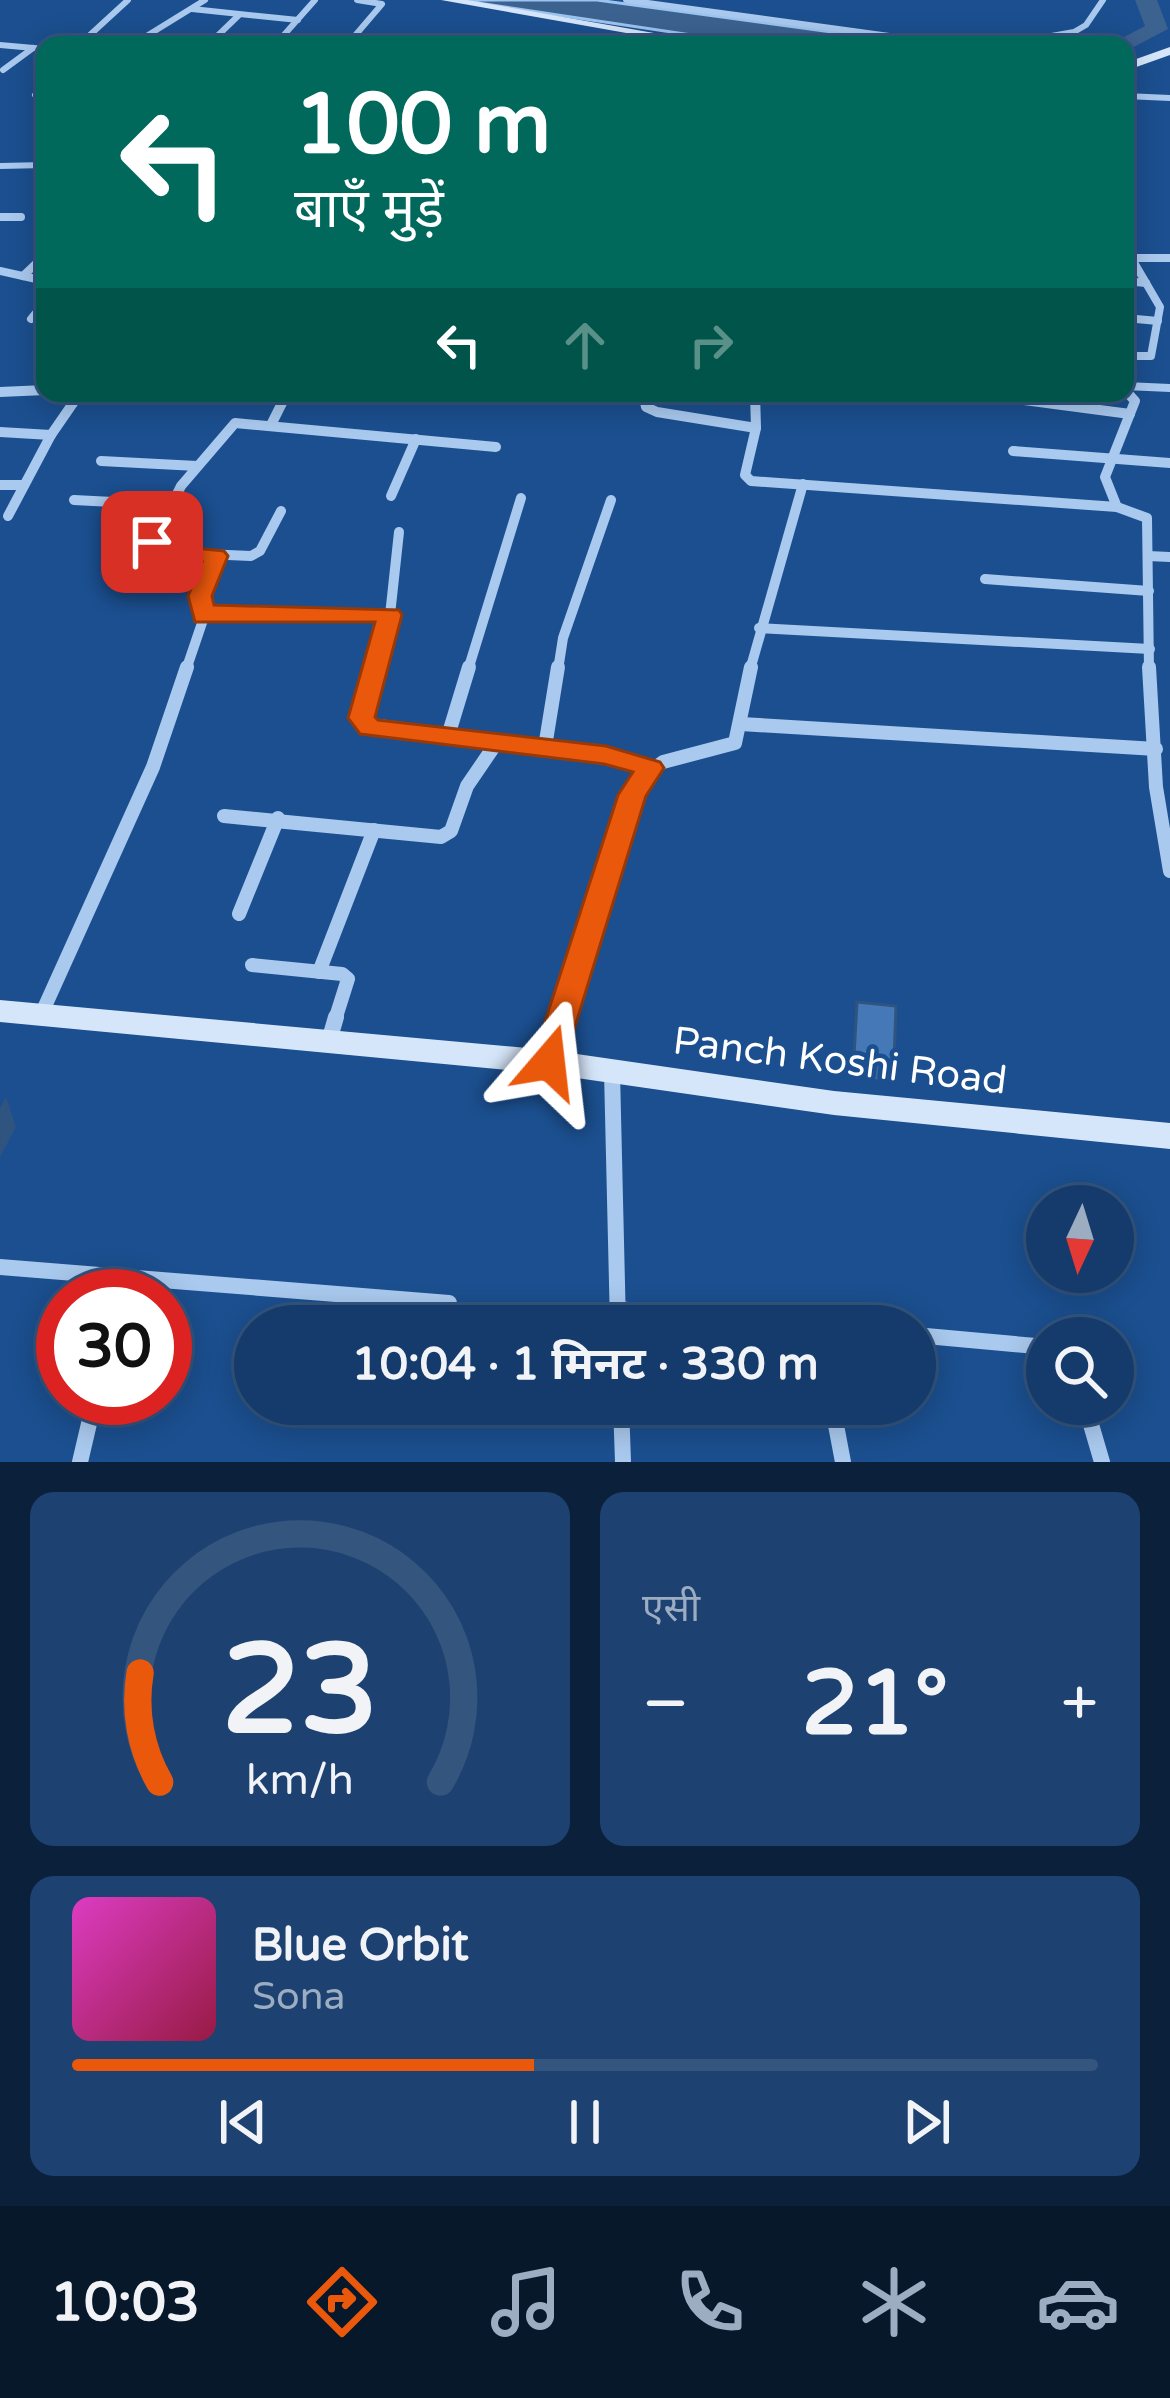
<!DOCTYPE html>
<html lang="hi">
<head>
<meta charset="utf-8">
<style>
	:root { --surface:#143b6b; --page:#1d4271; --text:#f1f3f6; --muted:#9dadc1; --line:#33557e; --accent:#ea580c }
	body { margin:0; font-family:"Varela Round","Noto Sans Devanagari",sans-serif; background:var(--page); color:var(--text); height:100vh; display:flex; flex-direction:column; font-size:45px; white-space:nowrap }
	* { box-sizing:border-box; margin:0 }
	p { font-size:39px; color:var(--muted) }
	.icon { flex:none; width:66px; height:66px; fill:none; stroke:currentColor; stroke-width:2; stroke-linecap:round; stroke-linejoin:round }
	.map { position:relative; height:1462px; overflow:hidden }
	.panel { display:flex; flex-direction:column; gap:30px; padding:30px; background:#0b203b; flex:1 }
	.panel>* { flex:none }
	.banner { position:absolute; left:36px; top:36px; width:1098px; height:366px; border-radius:24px; box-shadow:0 6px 30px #0003,0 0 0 3px var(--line); background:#00695c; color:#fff; overflow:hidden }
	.needle { width:78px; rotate:184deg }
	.fabs { position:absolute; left:1026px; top:1185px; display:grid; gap:24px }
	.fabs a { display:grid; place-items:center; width:108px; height:108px; border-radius:50%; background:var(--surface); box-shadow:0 6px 30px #0003,0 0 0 3px var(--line); font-size:60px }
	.speed { position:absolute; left:36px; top:1269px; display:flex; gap:24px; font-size:60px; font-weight:700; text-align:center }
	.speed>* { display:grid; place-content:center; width:156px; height:156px; border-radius:50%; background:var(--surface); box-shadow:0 6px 30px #0003,0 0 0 3px var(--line); line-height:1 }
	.speed .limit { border:18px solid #d22; background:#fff; color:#111 }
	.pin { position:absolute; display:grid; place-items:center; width:102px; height:102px; color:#fff; margin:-51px; border-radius:24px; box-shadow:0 6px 18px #0006 }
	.me { position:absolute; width:132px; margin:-66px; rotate:17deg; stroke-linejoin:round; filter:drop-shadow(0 0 9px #0008) }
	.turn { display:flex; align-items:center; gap:42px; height:252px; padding:0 60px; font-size:54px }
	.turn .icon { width:156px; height:156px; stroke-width:2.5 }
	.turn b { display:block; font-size:84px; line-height:102px }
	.lanes { display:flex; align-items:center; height:114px; padding:0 60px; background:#0003; justify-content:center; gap:60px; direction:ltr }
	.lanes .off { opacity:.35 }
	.big { font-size:90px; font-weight:700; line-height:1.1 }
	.panel .widget { flex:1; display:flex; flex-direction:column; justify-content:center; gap:18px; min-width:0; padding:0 42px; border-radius:24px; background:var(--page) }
	.panel .dial { align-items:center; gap:0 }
	.dial svg { height:312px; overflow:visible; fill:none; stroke:var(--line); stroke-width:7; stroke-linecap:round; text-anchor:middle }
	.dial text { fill:var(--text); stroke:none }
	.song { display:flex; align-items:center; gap:36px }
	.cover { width:144px; height:144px; border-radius:18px; background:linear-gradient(135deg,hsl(310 70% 55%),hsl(340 70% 35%)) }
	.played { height:12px; border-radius:6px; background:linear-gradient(90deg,var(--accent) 45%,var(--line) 45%) }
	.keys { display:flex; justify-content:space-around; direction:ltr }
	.heat { display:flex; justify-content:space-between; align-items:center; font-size:66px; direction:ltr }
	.panel .tiles { flex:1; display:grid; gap:30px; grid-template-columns:1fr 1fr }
	.widget:last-child { grid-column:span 2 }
	.trip { position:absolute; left:234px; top:1305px; width:702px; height:120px; border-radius:60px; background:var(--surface); box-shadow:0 6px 30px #0003,0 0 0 3px var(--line); font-weight:700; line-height:120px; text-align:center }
	.dock { display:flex; height:192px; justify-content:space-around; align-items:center; background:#08182b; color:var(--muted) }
	.dock .icon { width:84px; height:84px }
	.dock .on { color:var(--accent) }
	.dock b { font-size:54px; color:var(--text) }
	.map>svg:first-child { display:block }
</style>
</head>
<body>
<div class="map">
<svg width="1170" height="1462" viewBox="0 0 1170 1462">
	<rect width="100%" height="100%" fill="#1b4f8f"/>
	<path fill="#3c6290" stroke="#9cc4f0" stroke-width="3" d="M458 0H597L927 45H758Z"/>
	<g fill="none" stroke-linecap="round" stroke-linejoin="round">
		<path fill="#3c6290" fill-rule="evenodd" d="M1135 0H1157L1168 29 1128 50 1125 45H1109L1145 26Z"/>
		<g stroke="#a9c9ee" stroke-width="6">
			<path d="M626 0 933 42 1000 45 1074 32 1086 25 1103 0"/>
			<path d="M192 9 298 20"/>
			<path d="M0 45 45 49"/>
			<path d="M79 45 128 0"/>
			<path d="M132 45 205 0"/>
			<path d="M208 45 239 15"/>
			<path d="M275 45 315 0"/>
			<path d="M347 45 382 4 357 0"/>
			<path d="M3 70 33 48"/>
			<path d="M35 95 45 88"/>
			<path d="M1125 96 1170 98"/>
			<path d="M0 166 45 165"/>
		</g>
		<g stroke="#a9c9ee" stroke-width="8">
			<path d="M0 217H21"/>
			<path d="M1125 247 1160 307 1151 356H1125"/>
			<path d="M1132 258H1170"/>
			<path d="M0 271 45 281"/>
			<path d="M23 276 45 255"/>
			<path d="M1125 281 1146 283"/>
			<path d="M1125 318 1158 321"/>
			<path d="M31 319 45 302"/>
			<path d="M1125 386 1170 388"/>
			<path d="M0 392 45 390"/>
		</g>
		<g stroke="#a9c9ee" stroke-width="10">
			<path d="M1125 390 1135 401 1105 477 1117 507 1147 518 1149 670"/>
			<path d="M0 392 45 390"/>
			<path d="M643 393 646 407 657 412 756 428"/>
			<path d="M755 393 756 428 745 475 751 481 1117 507"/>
			<path d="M971 393 1130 414"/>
			<path d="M271 425 287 393"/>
			<path d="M0 432 51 435"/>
			<path d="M1013 451 1170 463"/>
			<path d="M101 461 197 466"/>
			<path d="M0 485H24"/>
			<path d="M391 496 416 439"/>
			<path d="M74 500 171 505"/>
			<path d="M281 511 260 551 251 556 158 552 151 546 181 486 235 423 496 447"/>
			<path d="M8 516 51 435 80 393"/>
			<path d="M1148 556 1170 557"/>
			<path d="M985 579 1149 591"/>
			<path d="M204 617 200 595 216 556"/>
			<path d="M759 628 1150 649"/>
			<path d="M186 670 204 617 217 612 390 615"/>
			<path d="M376 670 390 615 399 532"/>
			<path d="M468 670 521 498"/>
			<path d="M558 670 563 638 611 500"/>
			<path d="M750 670 803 484"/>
		</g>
		<g stroke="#a9c9ee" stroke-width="14">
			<path d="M377 667 363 724 606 755 650 768"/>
			<path d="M1149 667 1156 787 1170 871"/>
			<path d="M741 724 1156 749"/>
			<path d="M448 736 469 667"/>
			<path d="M545 747 558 667"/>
			<path d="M224 816 441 837 451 831 467 786 497 742"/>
			<path d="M239 914 278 818"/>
			<path d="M252 965 342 974 348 979 335 1020"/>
			<path d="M319 972 374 830"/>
			<path d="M41 1015 153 767 187 667"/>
			<path d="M562 1020 639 780 663 762 735 743 751 667"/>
		</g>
		<g stroke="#a9c9ee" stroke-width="16">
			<path d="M329 1041 336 1017"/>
			<path d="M549 1061 563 1017"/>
			<path d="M612 1072 618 1326"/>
			<path d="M0 1267 124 1277 119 1296"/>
			<path d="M124 1277 449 1303"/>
			<path d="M617 1309 808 1326"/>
			<path d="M915 1335 1047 1347"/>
			<path d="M621 1404 623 1462"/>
			<path d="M832 1404 843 1462"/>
			<path d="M1085 1404 1102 1462"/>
			<path d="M80 1462 95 1398"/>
		</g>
		<g fill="#d6e6fa" fill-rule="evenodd">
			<path d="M441 0H467L722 45H694Z"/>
			<path d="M1170 47V55L1125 71V63Z"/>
			<path d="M0 1000 549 1050 834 1091 1170 1123V1149L834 1115 549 1074 0 1022Z"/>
		</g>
	</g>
	<path fill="#3a679d" d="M857 1002 894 1061 890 1081 851 1076Z"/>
	<path fill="#305480" d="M6 1097 16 1127 0 1157V1108Z"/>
	<path fill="#4478b7" stroke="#305480" stroke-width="3" d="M857 1002 896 1006 894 1061 854 1056Z"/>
	<path fill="#ea580c" stroke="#983908" stroke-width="3" d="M152 534 166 545 224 551 228 556 212 596 214 605 399 610 402 615 375 717 378 720 606 746 660 762 664 768 646 796 561 1072 549 1076 537 1072 532 1062 618 795 633 772 604 764 360 734 348 718 375 622H195L188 596 202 562 150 556 140 542Z"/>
	<g text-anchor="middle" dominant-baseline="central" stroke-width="9" stroke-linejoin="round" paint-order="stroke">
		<g font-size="39" fill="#fff" stroke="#1b4f8f">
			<text transform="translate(840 1061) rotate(7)">Panch Koshi Road</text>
		</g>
	</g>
</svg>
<div class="fabs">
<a><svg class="needle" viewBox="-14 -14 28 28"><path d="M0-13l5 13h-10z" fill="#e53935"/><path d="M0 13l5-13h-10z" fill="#9dadc1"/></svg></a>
<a><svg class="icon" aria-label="search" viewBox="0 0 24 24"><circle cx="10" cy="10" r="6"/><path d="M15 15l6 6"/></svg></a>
</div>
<div class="speed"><div class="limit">30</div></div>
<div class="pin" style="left:152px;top:542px;background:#d93025"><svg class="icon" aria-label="arrive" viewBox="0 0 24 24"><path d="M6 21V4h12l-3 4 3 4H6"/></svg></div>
<svg class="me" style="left:549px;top:1062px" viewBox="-20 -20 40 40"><path d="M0-17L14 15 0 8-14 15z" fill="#ea580c" stroke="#fff" stroke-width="4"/></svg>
<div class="trip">10:04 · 1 मिनट · 330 m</div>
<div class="banner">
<div class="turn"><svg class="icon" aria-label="left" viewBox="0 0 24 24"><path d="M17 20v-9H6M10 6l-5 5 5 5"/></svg><div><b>100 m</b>बाएँ मुड़ें</div></div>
<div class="lanes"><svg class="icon" aria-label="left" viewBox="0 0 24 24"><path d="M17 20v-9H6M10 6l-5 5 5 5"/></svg><svg class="icon off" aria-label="ahead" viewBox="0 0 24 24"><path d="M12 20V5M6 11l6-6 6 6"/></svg><svg class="icon off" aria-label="right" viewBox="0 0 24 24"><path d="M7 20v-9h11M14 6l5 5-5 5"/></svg></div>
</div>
</div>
<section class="panel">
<div class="tiles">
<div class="widget dial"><svg viewBox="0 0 100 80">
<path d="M14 69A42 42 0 1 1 86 69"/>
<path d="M14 69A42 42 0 0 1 9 41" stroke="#ea580c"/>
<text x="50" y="56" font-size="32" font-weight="700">23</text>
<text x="50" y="72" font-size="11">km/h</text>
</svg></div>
<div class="widget"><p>एसी</p>
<div class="heat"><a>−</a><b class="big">21°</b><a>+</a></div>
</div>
<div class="widget">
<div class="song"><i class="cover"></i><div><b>Blue Orbit</b><p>Sona</p></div></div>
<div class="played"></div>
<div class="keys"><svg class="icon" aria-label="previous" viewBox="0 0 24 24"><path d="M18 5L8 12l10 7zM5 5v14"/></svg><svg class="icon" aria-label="pause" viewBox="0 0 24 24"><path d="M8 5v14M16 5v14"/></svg><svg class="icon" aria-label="next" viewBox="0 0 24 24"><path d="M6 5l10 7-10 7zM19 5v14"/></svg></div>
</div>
</div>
</section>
<nav class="dock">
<b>10:03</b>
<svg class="icon on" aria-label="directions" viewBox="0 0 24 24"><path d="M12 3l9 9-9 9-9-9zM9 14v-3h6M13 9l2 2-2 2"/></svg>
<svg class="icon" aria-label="music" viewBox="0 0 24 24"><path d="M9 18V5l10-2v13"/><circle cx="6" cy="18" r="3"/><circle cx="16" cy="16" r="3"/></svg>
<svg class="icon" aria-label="phone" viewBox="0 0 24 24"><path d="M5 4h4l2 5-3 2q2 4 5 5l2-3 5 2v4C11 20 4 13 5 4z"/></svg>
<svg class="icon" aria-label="climate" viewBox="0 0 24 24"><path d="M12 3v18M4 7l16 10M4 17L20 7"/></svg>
<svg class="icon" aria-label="car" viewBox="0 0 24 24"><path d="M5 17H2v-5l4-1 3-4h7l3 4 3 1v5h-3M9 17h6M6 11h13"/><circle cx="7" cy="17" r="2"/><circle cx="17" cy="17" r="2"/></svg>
</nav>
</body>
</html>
